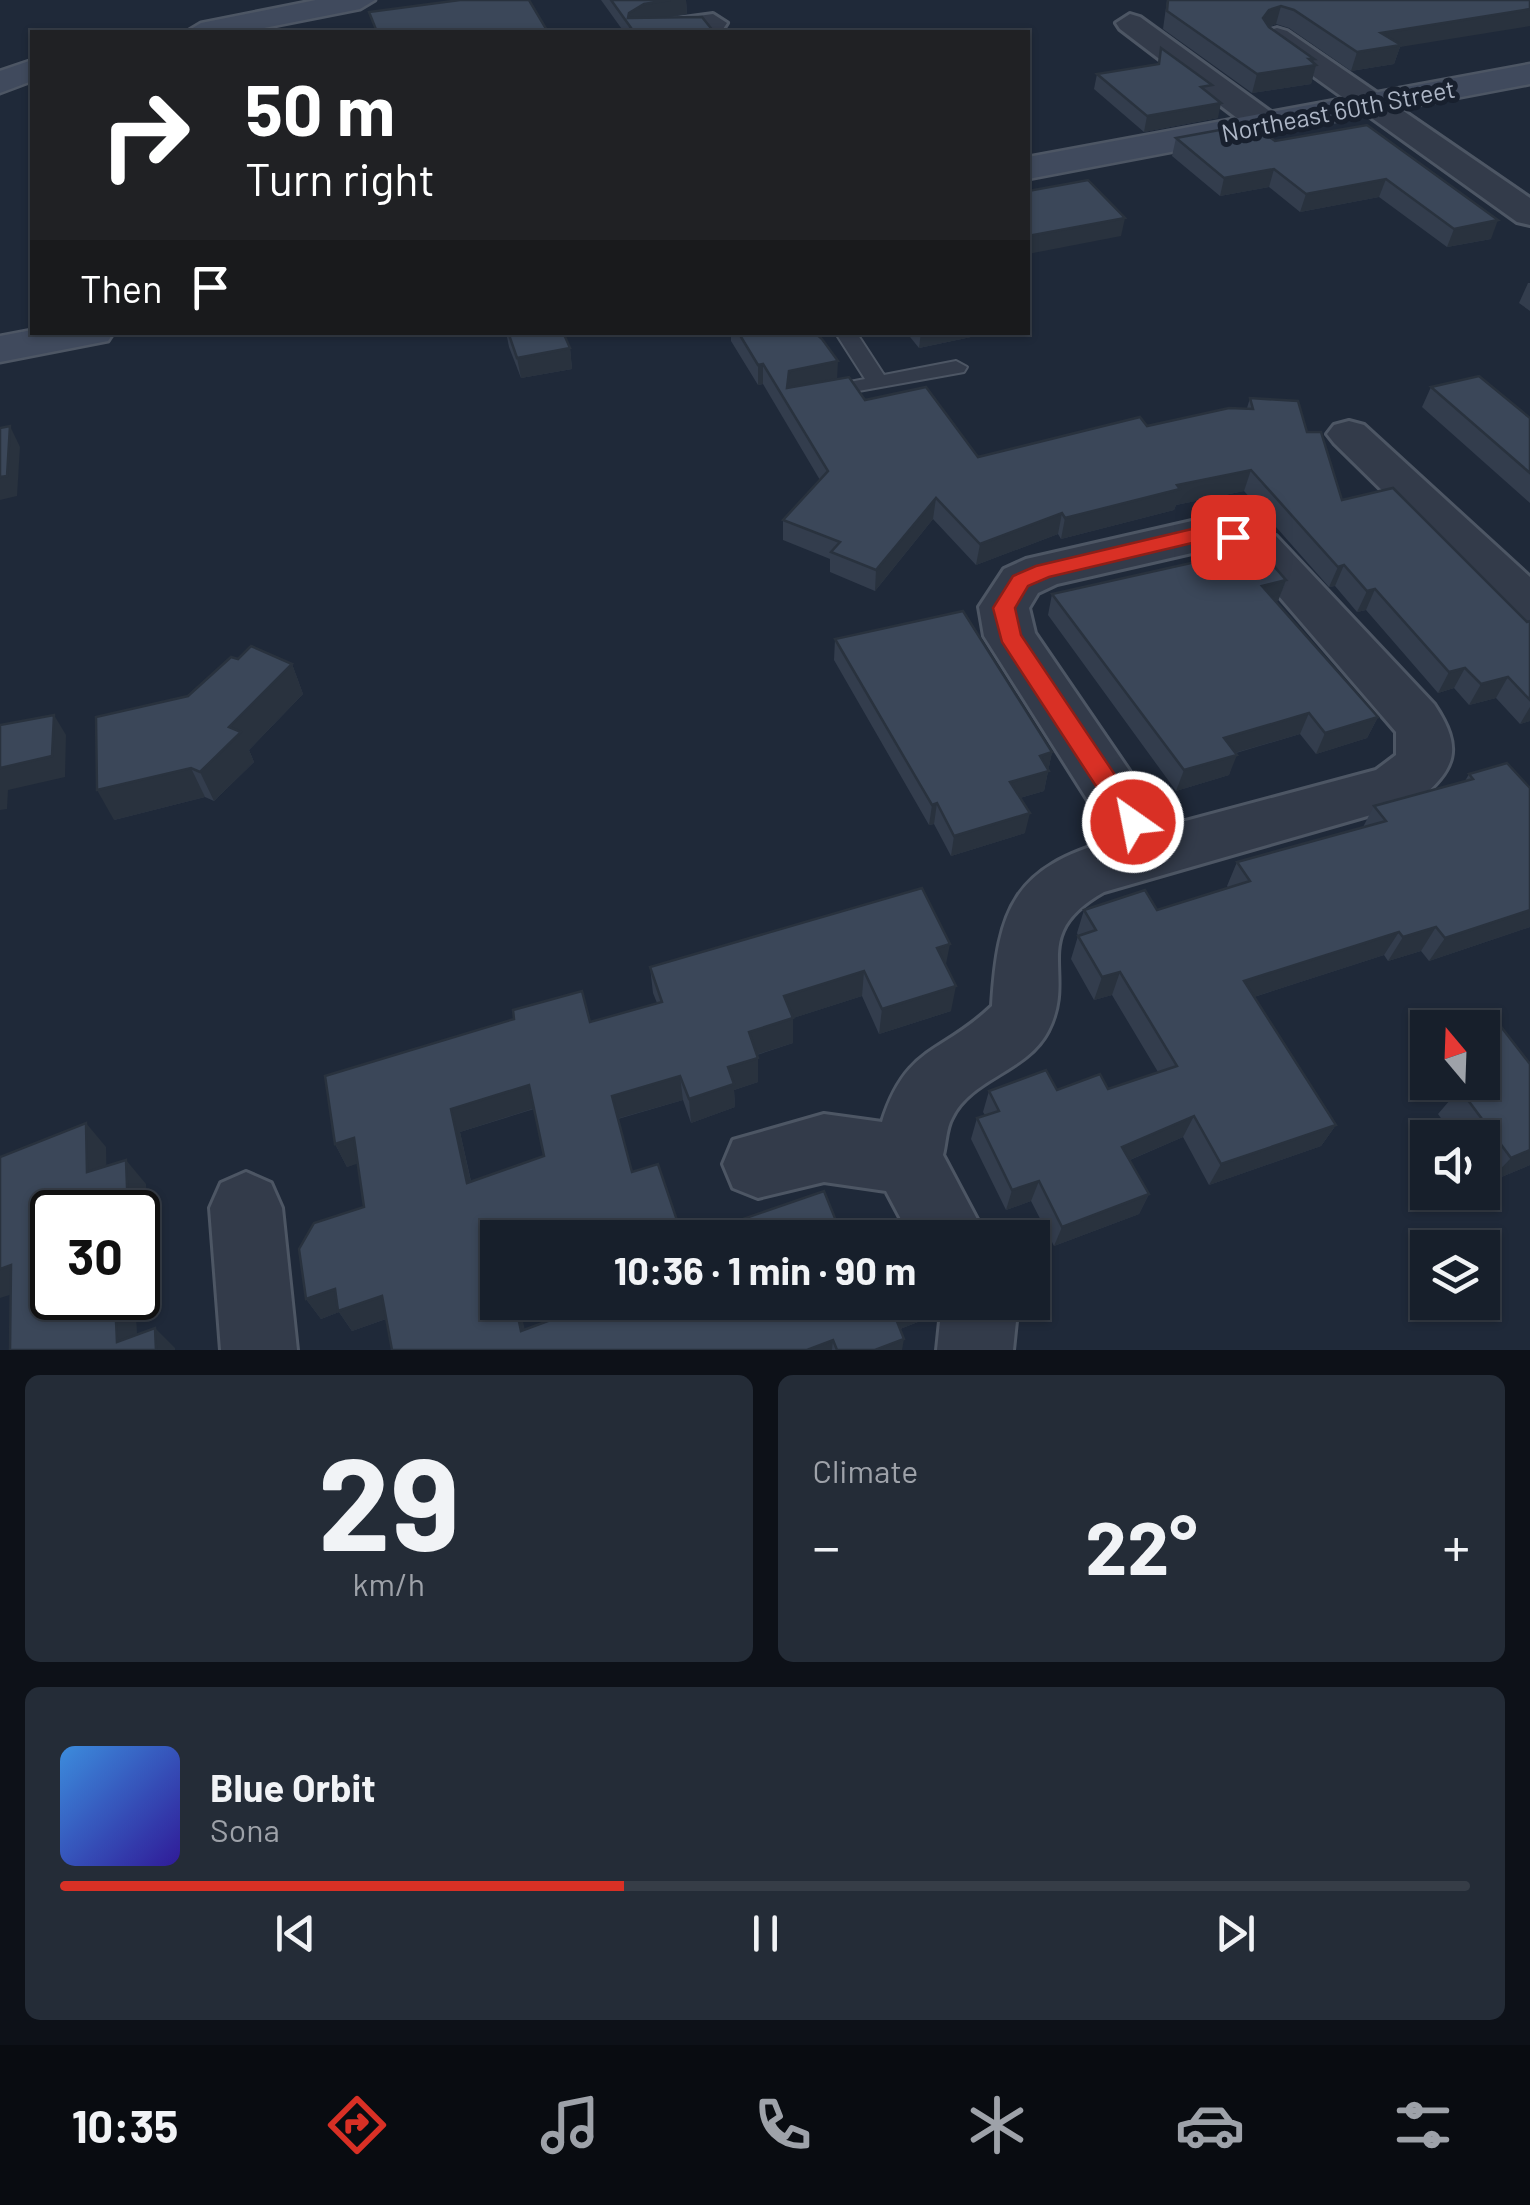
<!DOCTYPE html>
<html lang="en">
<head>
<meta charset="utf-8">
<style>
	:root { --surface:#171f2b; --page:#242c37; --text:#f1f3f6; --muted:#9ea2a9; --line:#363d47; --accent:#d93025 }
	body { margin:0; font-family:Barlow,sans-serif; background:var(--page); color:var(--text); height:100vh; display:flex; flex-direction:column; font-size:38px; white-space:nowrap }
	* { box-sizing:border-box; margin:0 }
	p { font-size:32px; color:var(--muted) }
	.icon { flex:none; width:55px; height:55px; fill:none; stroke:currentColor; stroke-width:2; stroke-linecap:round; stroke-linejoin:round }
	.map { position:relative; height:1350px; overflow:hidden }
	.sheet { display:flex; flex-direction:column; gap:25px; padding:25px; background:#0d1118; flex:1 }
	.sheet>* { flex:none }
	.banner { position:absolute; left:30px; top:30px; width:1000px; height:305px; border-radius:0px; box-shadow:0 2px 8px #0004,0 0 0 2px var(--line); background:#202124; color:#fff; overflow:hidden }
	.needle { width:65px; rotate:341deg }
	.controls { position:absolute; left:1410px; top:1010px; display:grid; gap:20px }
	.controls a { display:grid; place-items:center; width:90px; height:90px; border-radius:0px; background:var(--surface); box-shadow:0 2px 8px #0004,0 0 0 2px var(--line); font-size:50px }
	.speed { position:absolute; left:30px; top:1190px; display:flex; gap:20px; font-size:50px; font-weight:700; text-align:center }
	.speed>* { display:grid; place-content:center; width:130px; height:130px; border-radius:50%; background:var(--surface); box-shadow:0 2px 8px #0004,0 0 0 2px var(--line); line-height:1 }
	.speed .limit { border:5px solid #111; border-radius:15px; background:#fff; color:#111 }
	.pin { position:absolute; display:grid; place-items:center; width:85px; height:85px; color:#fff; margin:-42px; border-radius:20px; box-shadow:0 5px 15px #0006 }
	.me { position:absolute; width:110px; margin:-55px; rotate:327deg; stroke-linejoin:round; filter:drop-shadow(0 0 8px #0008) }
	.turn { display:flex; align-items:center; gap:35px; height:210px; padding:0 50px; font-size:45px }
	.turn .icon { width:130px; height:130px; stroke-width:2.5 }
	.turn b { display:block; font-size:70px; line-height:85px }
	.then { display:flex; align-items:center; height:95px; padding:0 50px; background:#0003; gap:20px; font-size:38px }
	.big { font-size:75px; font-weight:700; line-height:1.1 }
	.sheet .widget { flex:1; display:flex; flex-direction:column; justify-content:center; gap:15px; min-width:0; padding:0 35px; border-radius:15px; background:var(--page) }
	.sheet .dial { align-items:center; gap:0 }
	.dial b { font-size:130px; line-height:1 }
	.song { display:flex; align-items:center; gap:30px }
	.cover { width:120px; height:120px; border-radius:15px; background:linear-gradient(135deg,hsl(210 70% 55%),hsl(250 70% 35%)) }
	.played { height:10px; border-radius:5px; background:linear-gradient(90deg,var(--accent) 40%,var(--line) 40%) }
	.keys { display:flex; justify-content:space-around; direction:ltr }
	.heat { display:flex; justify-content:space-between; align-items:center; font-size:55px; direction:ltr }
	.sheet .tiles { flex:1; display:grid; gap:25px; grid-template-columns:1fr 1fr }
	.widget:last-child { grid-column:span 2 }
	.trip { position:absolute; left:480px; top:1220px; width:570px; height:100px; border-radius:0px; background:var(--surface); box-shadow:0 2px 8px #0004,0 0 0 2px var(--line); font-weight:700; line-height:100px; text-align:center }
	.dock { display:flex; height:160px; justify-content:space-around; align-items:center; background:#090c11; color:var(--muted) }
	.dock .icon { width:70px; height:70px }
	.dock .current { color:var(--accent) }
	.dock b { font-size:45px; color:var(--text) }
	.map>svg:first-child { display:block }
</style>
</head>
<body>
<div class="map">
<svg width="1530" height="1350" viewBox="0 0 1530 1350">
	<rect width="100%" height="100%" fill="#1f2939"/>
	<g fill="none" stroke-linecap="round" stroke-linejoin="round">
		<defs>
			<path id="lane" d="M835 332H856L884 375 956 361 967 367 964 372 814 399V389L865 379Z"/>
			<g id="street">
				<path d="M713 14 727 23 723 29 632 32 647 23Z"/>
				<path d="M1130 14 1140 17 1278 117 1282 124 1278 131H1254L1120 29 1116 23Z"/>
				<path d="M1277 28 1287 31 1530 198V225L1517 222 1267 43 1262 37 1267 31Z"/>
				<path d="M1349 421 1364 425 1530 577V623L1512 618 1334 443 1327 434 1334 425Z"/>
				<path d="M1205 518 1233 521 1276 536 1434 704C1464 749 1456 769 1416 802L1104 892C1026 936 1078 973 1048 1031 1027 1072 971 1078 952 1118 946 1128 946 1144 943 1155L987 1238H911L886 1191 824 1182 758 1198 733 1188 723 1164 733 1140 824 1114 882 1122C906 1045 942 1054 992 1006 998 908 1014 867 1113 840L984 636 979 607 1004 569 1026 559ZM1205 550 1242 558 1266 581 1396 732V755L1376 770 1167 826 1035 633 1029 608 1038 593 1057 584Z"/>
				<path d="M246 1172 271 1183 282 1208 297 1350H221L210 1208 221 1183Z"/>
				<path d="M942 1302H1018L1013 1350H937Z"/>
			</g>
			<g id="secondary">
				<path d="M316 0H375L360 9 244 32H186L201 23Z"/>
				<path d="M32 60V81L0 93V71Z"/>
				<path d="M1530 64V84L1028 179V157Z"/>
				<path d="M32 330V332H114L108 341 0 362V336Z"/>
			</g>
		</defs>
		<use href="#lane" stroke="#4d5664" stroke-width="4"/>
		<use href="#street" stroke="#4d5664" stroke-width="6"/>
		<use href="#secondary" stroke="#4d5664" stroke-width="5"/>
		<use href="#lane" fill="#333b4a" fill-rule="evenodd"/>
		<use href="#street" fill="#333b4a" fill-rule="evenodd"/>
		<use href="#secondary" fill="#404a5d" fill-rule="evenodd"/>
	</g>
	<g fill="#333d4d" fill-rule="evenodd">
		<path d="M601 0H686L687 14 659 18 714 32H624Z"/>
		<path d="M1167 0H1530L1400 47 1394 64 1351 71 1289 28 1276 24 1269 27 1314 59 1313 63 1316 65 1311 84 1252 93 1163 29Z"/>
		<path d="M1161 48 1210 93 1218 118 1144 132 1094 89 1097 74 1158 65Z"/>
		<path d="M1367 125 1491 239 1447 247 1379 197 1300 212 1269 187 1220 196 1172 156 1176 138 1275 141Z"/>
		<path d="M1528 283H1530V311L1519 303Z"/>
		<path d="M506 332H563L570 348 572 369 521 378 509 347Z"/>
		<path d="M731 332H814L837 379 865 400 978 457 1247 408 1250 398 1307 432 1342 500 1527 622 1530 621V721L1520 724 1496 698 1469 705 1454 688 1438 693 1366 610 1357 612 1335 586 1329 587 1244 491 1176 505 1174 510 1061 539 1058 534 976 565 933 519 875 591 830 572V559L783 540V520L820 480 763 384 758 385 731 341Z"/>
		<path d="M906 332H972L971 337 919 348Z"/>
		<path d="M1431 387 1530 418V503L1422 407Z"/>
		<path d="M1210 548 1286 580 1278 601 1275 602 1378 717 1367 738 1316 754 1300 734 1236 753 1229 775 1176 791 1048 615 1052 594 1206 560Z"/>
		<path d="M835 639 1052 752 1044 791 1020 798 1025 833 951 856 934 824 929 825 834 660Z"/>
		<path d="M238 659 292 664 303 694 249 750 254 762 214 801 205 797 114 820 188 696Z"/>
		<path d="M1469 774 1530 788V927L1429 961 1421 951 1388 961 1384 955 1254 997 1336 1125 1321 1146 1209 1185 1183 1137 1130 1160 1149 1194 1139 1214 1054 1246 1031 1201 1006 1210 971 1139 977 1118 985 1115 983 1112 989 1091 1108 1089 1158 1072 1112 995 1094 1000 1071 959 1078 936 1077 933 1084 910H1157L1228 888 1227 886 1237 862 1363 827 1374 806 1465 781Z"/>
		<path d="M946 965 951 1011 879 1034 862 996 793 1018V1043L757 1055 758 1082 734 1090 735 1107 691 1123 683 1100 618 1119 498 1238 519 1302 524 1330 923 1302 918 1322 900 1329 902 1350H392L386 1319 352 1331 339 1312 321 1319 306 1299 364 1207 357 1163 347 1167 335 1144 590 1022 657 1003 653 993 650 967ZM534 1109 544 1156 471 1181 460 1132Z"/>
		<path d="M1437 1082H1482L1530 1165 1487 1183 1482 1176V1138H1455L1438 1114 1450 1100Z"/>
	</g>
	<g fill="#29323e">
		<path d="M670 0H686L687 14 645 20 630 29 628 24 629 13 644 4Z"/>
		<path d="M1281 6 1276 24 1264 29 1263 18 1269 10Z"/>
		<path d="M1530 9V26L1400 47 1394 64 1351 71 1357 52 1381 33Z"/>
		<path d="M1309 59H1314L1312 65H1316L1311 84 1252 93 1257 74Z"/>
		<path d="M1221 103 1218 118 1144 132 1147 116Z"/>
		<path d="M1274 169 1269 187 1220 196 1224 178Z"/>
		<path d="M1386 179 1379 197 1300 212 1306 194Z"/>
		<path d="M1125 218 1121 236 1028 254V236Z"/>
		<path d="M1498 220 1491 239 1447 247 1454 229Z"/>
		<path d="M921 332H972L971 337 919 348Z"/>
		<path d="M570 348 572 369 521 378 517 358Z"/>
		<path d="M838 361 837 381 788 391 787 408 789 371Z"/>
		<path d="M763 364V384L758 385V365Z"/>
		<path d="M10 426 20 447 17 496 0 500V477Z"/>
		<path d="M1251 470 1244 491 1176 505 1174 510 1061 539 1065 518 1177 485Z"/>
		<path d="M936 498 933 519 875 591 876 570Z"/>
		<path d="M1062 513 1058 534 976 565 980 544Z"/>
		<path d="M1344 565 1335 586 1329 587 1338 567Z"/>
		<path d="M1286 580 1278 601 1254 607 1262 586Z"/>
		<path d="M1375 589 1366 610 1357 612 1367 591Z"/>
		<path d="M292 664 303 694 249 750 254 762 214 801 200 772 229 727Z"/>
		<path d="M1465 668 1454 688 1438 693 1449 672Z"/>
		<path d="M1508 677 1496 698 1469 705 1481 684Z"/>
		<path d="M1530 707V721L1520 724Z"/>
		<path d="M1309 713 1300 734 1217 758 1224 738Z"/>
		<path d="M54 715 66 735 65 777 8 790 7 809 0 810V768Z"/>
		<path d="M1378 717 1367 738 1316 754 1325 733Z"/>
		<path d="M1052 752 1044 791 1006 802 1010 782 1040 756Z"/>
		<path d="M1237 755 1229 775 1176 791 1184 770Z"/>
		<path d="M191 768 205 797 114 820 97 790Z"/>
		<path d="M937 803 934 824 929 825 932 805Z"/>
		<path d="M1030 813 1025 833 951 856 954 836Z"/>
		<path d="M1530 910V927L1429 961 1445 938Z"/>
		<path d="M1436 927 1421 951 1388 961 1403 937Z"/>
		<path d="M1399 932 1384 955 1232 1004 1244 981Z"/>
		<path d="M950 944 945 969 937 948Z"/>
		<path d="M864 971 862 996 784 1021V996Z"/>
		<path d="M1120 972 1112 995 1094 1000 1102 977Z"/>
		<path d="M956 986 951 1011 879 1034 882 1009Z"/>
		<path d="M793 1018V1043L749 1057V1032Z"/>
		<path d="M758 1058V1082L734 1090 735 1107 691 1123 689 1099 728 1067Z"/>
		<path d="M680 1076 683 1100 616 1119 612 1096Z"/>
		<path d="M529 1085 535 1108 460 1132 476 1205 467 1183 451 1109Z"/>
		<path d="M1194 1116 1183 1137 1113 1167 1122 1147Z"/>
		<path d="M86 1123 106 1147 107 1195 87 1172Z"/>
		<path d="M1336 1125 1321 1146 1209 1185 1221 1164Z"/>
		<path d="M354 1138 366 1161 347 1167 335 1144Z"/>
		<path d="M1530 1150V1165L1487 1183 1511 1158Z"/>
		<path d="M126 1160 146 1184 149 1251 138 1255V1212H128Z"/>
		<path d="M1039 1181 1031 1201 1006 1210 1012 1190Z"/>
		<path d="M1149 1194 1139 1214 1054 1246 1062 1227Z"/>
		<path d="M574 1224 578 1238H537Z"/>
		<path d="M11 1265 35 1287 0 1298V1269Z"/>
		<path d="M335 1289 382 1296 394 1316 352 1331 339 1312 321 1319 306 1299Z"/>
		<path d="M115 1298H135L138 1350 117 1342Z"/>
		<path d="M515 1302H519L529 1350 521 1331Z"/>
		<path d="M923 1302 918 1322 890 1333 894 1314Z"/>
		<path d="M155 1328 175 1348V1350H156Z"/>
		<path d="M904 1339 902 1350H875Z"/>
		<path d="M833 1340 832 1350H807Z"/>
	</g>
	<g fill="#3b4759" stroke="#29323e" stroke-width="2.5" fill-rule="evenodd">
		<path d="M460 0H529L548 32H377L369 12Z"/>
		<path d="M611 0H670L644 4 629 13 628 18 702 17 714 32H634Z"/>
		<path d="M1168 0H1530V9L1381 33 1401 45 1357 52 1294 10 1281 6 1269 10 1263 18 1269 27 1314 59H1309L1316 65 1257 74 1167 11Z"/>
		<path d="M1161 48 1212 85 1201 87 1221 103 1147 116 1097 74 1159 64Z"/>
		<path d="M1252 124 1275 141 1367 125 1498 220 1454 229 1386 179 1306 194 1274 169 1224 178 1176 138Z"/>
		<path d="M1088 180 1125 218 1028 236V191Z"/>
		<path d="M508 332H563L570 348 517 358Z"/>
		<path d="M738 332H814L822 339 838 361 789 371 787 388 849 377 865 400 926 387 978 457 1140 417 1147 426 1229 408 1253 409 1250 398 1298 401 1307 432H1321L1342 500 1393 488 1527 622 1530 621V700L1508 677 1481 684 1465 668 1449 672 1375 589 1367 591 1344 565 1338 567 1251 470 1177 485 1180 489 1065 518 1062 513 980 544 936 498 876 570 831 552 840 542 783 520 828 471 763 364 758 365Z"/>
		<path d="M1479 376 1530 418V473L1431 387Z"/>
		<path d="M10 426 7 476 0 477V428Z"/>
		<path d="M1247 541 1271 563 1286 580 1262 586 1378 717 1325 733 1309 713 1224 738 1237 755 1184 770 1052 594 1218 557 1210 548Z"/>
		<path d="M963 611 1052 752 1040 756 1049 771 1010 782 1030 813 954 836 937 803 932 805 835 639Z"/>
		<path d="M251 646 292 664 229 727 241 732 200 772 191 768 97 790 96 717 188 696 231 657 238 659Z"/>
		<path d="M54 715 52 756 0 768V725Z"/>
		<path d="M1507 763 1530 788V910L1445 938 1436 927 1403 937 1399 932 1244 981 1336 1125 1221 1164 1194 1116 1122 1147 1149 1194 1062 1227 1039 1181 1012 1190 977 1118 999 1111 989 1091 1046 1070 1057 1090 1100 1074 1108 1089 1177 1066 1120 972 1102 977 1078 936 1096 930 1084 910 1145 890 1157 910 1250 881 1237 862 1386 821 1374 806 1473 779 1469 774Z"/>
		<path d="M922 888 950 944 937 948 956 986 882 1009 864 971 784 996 793 1018 749 1032 758 1058 728 1067 734 1084 689 1099 680 1076 612 1096 632 1172 658 1164 683 1238H578L574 1224 537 1238H498V1302H515L521 1331 594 1304V1302H921L894 1314 904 1339 875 1350H837L833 1340 807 1350H392L382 1296 338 1311 335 1289 306 1299 299 1249 314 1223 364 1207 354 1138 335 1144 325 1076 514 1019 513 1010 582 991 590 1022 662 1002 650 967ZM529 1085 544 1156 467 1183 451 1109Z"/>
		<path d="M1495 1019 1530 1064V1150L1511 1158 1459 1088 1475 1082H1482V1028H1472Z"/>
		<path d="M86 1123 87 1172 126 1160 128 1212H52V1298H115L117 1342 155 1328 156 1350H10L11 1265 0 1269V1157Z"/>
		<path d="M824 1191 843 1238H688Z"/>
		<path d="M890 1222 896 1238H846Z"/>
	</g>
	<path fill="#d93025" stroke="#8d1f18" stroke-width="2.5" d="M1192 529 1233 530 1243 537 1233 544 1192 543 1049 577 1028 586 1015 608 1021 635 1142 815 1145 822 1142 829H1124L1002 642 993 608 1013 576 1036 566Z"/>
	<g text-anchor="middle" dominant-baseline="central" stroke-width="10" stroke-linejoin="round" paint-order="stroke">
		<g font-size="25" fill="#adb6c6" stroke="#18202e">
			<text transform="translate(1338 110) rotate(-11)">Northeast 60th Street</text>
		</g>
	</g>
</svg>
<div class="controls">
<a><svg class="needle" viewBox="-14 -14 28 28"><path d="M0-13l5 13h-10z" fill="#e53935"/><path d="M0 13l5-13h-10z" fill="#9ea2a9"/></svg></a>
<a><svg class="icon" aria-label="sound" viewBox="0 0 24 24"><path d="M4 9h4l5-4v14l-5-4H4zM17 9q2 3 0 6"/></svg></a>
<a><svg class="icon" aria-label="layers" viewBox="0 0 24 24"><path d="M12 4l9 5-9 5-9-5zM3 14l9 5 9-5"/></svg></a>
</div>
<div class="speed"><div class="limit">30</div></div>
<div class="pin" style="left:1233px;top:537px;background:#d93025"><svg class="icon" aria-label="arrive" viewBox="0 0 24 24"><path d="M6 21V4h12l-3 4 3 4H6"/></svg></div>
<svg class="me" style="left:1133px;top:822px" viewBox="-20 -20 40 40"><circle r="17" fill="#d93025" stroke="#fff" stroke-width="3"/><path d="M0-11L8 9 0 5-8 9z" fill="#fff"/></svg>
<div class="trip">10:36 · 1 min · 90 m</div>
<div class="banner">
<div class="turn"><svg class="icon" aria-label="right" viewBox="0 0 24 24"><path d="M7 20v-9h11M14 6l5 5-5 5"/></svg><div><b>50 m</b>Turn right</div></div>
<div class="then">Then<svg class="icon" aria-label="arrive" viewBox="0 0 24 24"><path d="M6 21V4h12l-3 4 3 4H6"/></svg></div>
</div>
</div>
<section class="sheet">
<div class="tiles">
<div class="widget dial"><b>29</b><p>km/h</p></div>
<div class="widget"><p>Climate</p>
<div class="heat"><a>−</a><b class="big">22°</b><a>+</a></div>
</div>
<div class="widget">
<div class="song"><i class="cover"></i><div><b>Blue Orbit</b><p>Sona</p></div></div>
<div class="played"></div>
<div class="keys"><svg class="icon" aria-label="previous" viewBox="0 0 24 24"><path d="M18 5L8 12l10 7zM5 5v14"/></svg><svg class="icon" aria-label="pause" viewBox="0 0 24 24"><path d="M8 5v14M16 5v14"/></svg><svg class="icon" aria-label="next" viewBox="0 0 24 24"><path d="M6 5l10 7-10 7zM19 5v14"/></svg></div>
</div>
</div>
</section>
<nav class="dock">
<b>10:35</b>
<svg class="icon current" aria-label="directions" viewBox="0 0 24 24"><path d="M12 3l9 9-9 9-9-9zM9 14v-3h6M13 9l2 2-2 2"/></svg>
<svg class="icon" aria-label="music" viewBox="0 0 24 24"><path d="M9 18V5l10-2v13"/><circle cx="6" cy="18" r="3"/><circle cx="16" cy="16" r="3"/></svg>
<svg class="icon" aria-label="phone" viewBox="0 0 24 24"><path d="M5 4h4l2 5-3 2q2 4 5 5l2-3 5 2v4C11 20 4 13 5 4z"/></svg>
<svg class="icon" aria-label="climate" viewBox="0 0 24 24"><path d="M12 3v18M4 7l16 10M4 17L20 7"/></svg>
<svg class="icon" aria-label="car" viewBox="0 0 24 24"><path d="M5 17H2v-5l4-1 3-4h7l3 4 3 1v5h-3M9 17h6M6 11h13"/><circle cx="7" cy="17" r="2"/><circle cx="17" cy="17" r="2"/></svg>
<svg class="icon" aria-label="filters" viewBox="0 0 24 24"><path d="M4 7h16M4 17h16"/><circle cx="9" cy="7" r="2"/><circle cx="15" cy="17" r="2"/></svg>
</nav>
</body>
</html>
